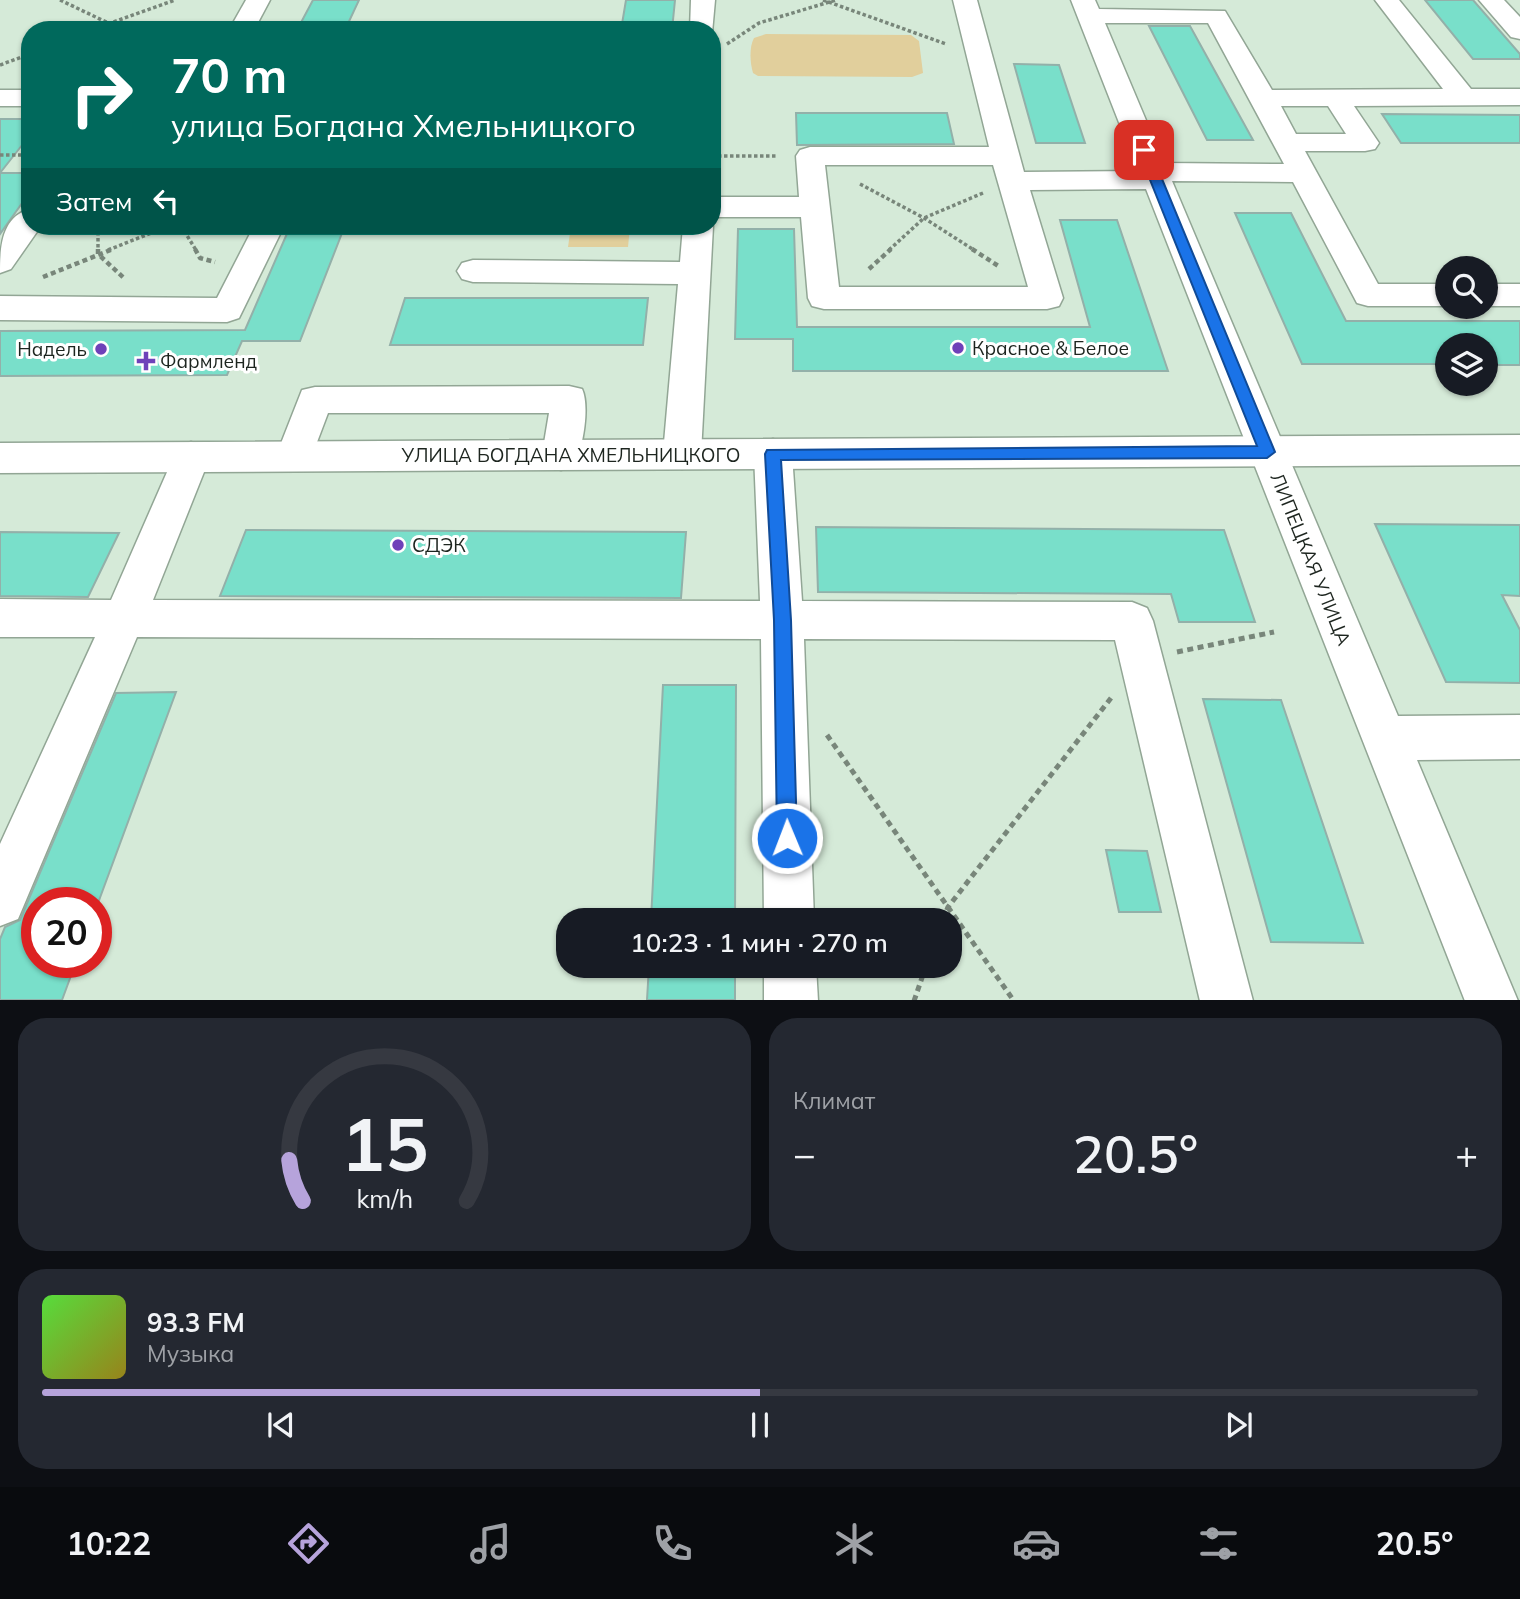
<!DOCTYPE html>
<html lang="ru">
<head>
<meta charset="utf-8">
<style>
	:root { --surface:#171b24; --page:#242831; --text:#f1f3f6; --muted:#9ea1a6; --line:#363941; --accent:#b6a3db }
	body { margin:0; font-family:Mulish,sans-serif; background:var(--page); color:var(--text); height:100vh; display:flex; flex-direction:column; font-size:26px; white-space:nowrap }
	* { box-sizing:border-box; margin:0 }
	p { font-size:23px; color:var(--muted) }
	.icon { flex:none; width:38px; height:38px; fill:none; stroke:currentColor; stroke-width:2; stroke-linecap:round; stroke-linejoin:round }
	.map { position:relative; height:1000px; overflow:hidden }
	.drawer { display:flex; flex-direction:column; gap:18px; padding:18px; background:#0d0f14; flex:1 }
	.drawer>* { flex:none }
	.top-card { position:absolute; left:21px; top:21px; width:700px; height:214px; border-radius:28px; box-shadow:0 2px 5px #0004; background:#00695c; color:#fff; overflow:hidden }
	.controls { position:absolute; left:1435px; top:256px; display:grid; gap:14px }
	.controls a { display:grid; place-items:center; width:63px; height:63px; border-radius:50%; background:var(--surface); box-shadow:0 2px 5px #0004; font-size:35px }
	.speed { position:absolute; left:21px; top:887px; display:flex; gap:14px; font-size:35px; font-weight:700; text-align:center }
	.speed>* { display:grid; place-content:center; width:91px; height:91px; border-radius:50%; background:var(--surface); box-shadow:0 2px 5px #0004; line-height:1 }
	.speed .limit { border:10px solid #d22; background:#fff; color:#111 }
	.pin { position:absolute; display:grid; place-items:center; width:60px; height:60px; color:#fff; margin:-30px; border-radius:14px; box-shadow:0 4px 10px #0006 }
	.me { position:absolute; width:77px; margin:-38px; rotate:359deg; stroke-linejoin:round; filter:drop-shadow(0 0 5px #0008) }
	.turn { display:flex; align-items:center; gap:24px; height:147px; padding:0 35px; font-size:32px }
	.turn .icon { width:91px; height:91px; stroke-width:2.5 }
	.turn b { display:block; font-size:49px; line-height:60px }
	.then { display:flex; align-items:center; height:66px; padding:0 35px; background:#0003; gap:14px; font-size:26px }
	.big { font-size:52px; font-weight:600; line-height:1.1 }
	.drawer .widget { flex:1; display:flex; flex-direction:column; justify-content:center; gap:10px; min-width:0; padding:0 24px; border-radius:28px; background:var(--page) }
	.drawer .dial { align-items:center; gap:0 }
	.dial svg { height:182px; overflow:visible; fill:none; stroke:var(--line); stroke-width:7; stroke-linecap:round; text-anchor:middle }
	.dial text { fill:var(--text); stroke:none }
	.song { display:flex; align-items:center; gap:21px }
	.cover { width:84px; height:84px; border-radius:10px; background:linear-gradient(135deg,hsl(110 70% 55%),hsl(50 70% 35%)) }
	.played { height:7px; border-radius:4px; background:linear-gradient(90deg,var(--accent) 50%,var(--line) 50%) }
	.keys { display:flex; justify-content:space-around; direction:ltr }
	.heat { display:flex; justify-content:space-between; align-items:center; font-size:38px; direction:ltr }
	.drawer .tiles { flex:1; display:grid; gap:18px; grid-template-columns:1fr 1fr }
	.widget:last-child { grid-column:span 2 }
	.trip { position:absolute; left:556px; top:908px; width:406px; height:70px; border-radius:28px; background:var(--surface); box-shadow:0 2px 5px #0004; font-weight:600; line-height:70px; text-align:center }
	.menu { display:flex; height:112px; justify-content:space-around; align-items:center; background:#090b0e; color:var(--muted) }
	.menu .icon { width:49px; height:49px }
	.menu .current { color:var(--accent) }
	.menu b { font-size:32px; color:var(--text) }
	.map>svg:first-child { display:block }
</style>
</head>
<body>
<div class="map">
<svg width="1520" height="1001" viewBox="0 0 1520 1001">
	<rect width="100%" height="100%" fill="#d5ead8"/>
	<g fill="#e1cf9c">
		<path d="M766 34 911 35 919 41 923 73 912 77 758 76 753 73C750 63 749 47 754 38Z"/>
		<path d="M571 226H630L628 247H568Z"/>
	</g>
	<g fill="#79dfca" stroke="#93b0a9" stroke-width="2">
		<path d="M313 0H359L345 30H297Z"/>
		<path d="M626 0H675L672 30H621Z"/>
		<path d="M1425 0H1473L1520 54V59H1473Z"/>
		<path d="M1149 26H1190L1253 140H1207Z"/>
		<path d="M1014 64 1059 65 1085 143H1036Z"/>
		<path d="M796 113H947L954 144 797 145Z"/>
		<path d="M1382 114 1520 115V143H1401Z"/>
		<path d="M0 119H30V135L0 173Z"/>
		<path d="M0 173H30V192L0 234Z"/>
		<path d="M1235 213H1291L1346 321H1520V365H1486V345H1447V364H1302Z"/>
		<path d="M1060 220H1117L1168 371H793V339H735L738 229H794L797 327H1090Z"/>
		<path d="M344 228 300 341H242L227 375 0 376V331L245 330 289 229Z"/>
		<path d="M405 298H648L643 345H390Z"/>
		<path d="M1375 524 1520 525V596L1502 595 1520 630V683L1446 682Z"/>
		<path d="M816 527 1224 530 1255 622H1179L1171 594 818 592Z"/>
		<path d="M246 530 686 532 681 598 220 596Z"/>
		<path d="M0 532 119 533 88 597 0 596Z"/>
		<path d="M663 685H736L735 920H651Z"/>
		<path d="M176 692 98 903H37V962H76L62 1000H0V939L5 927 20 920 116 693Z"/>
		<path d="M1203 699 1281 700 1363 943 1271 942Z"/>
		<path d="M1106 850 1147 851 1161 912H1119Z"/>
		<path d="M649 966H735V1000H647Z"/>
	</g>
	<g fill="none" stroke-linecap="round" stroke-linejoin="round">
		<defs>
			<g id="minor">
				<path d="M246 0H270L254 30H229Z"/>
				<path d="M691 0H715L712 33V30H690Z"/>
				<path d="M953 0H977L1024 172 1138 171 1071 0H1095L1099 9 1225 11 1272 90 1443 89 1375 0H1399L1471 89H1520V105L1354 106 1379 143 1375 149 1365 151H1305L1378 284H1447V306H1368L1357 303 1293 182 1172 181 1398 716 1520 715V759L1417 760 1518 1001H1465L1146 189 1030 190 1063 298 1059 306 1047 309H824L812 306 808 298 801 217H712V197H799L796 156 800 150 810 147H989ZM1105 23H1208L1284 164 1164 163ZM1281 106H1328L1346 134H1296ZM825 165H993L1028 287H839Z"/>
				<path d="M1479 0H1504L1520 17V39L1511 37Z"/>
				<rect x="0" y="90" width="30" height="16"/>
				<path d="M30 209V226H41L11 269 0 273C0 248 1 217 30 209Z"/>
				<path d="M712 224 713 226 701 454 695 464 682 469 669 464 663 454 678 284 473 282 462 279 457 271 462 263 473 260 680 262 683 226Z"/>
				<path d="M254 226H284L239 318 227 322 0 320V296L217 298Z"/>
				<rect x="1486" y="284" width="34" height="22"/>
				<path d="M569 386 582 389C590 406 583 449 574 465L561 470 548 465 542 455 549 413H328L308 466 295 471 282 466 276 456 302 390 315 387Z"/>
				<path d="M773 439 786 444 792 454 802 601 1132 602 1147 608 1153 621 1253 1001H1200L1115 640 804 639 814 920H764L761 639 137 637 18 919 0 926V844L95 637H0V599L111 600 178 447 191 442 204 447 210 457 153 600 760 601 754 454 760 444Z"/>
				<path d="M764 966H816L818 1001H764Z"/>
			</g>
			<path id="major" d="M1520 435V465L0 473V443Z"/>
		</defs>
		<use href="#minor" stroke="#92a695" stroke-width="3"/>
		<use href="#major" stroke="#92a695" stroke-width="3"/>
		<g stroke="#78867a" stroke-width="3.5" stroke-dasharray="3.5 2.5" stroke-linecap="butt">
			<path d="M60 0 123 30"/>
			<path d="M823 0 946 44"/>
			<path d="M91 30 175 0"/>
			<path d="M727 44 759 23 836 0"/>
			<path d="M0 65 30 54"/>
			<path d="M0 155H30"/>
			<path d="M712 156H778"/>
			<path d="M860 184 924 218 974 250"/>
			<path d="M98 226V250"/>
			<path d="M181 226 196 250"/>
			<path d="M108 250 169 226"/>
			<path d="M889 250 924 218 983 193"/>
		</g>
		<g stroke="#78867a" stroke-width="4.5" stroke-dasharray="5 3.5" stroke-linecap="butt">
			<path d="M98 249V254L125 279"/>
			<path d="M195 249 200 258 215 262"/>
			<path d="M972 249 1000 267"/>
			<path d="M869 269 891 249"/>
			<path d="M43 277 113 249"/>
		</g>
		<g stroke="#78867a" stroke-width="5" stroke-dasharray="6 4.5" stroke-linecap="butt">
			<path d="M1177 652 1274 632"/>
			<path d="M827 735 1014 1001"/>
			<path d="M943 920 948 907 1111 698"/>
			<path d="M914 1001 926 966"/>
		</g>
		<use href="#minor" fill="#fff" fill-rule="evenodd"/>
		<use href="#major" fill="#fff" fill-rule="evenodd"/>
	</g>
	<path fill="#1a73e8" stroke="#114b97" stroke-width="2" d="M1144 146 1150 150 1275 452 1267 458 781 460 791 620 797 838 794 845 787 848 780 845 777 838 774 620 765 454 767 450 1257 446 1138 150Z"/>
	<g fill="#6e41b9" stroke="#fff" stroke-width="2.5">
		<circle cx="958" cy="348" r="7"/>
		<circle cx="101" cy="349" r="7"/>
		<path d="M142.5 350.5h7v7h7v7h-7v7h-7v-7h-7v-7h7z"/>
		<circle cx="398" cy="545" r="7"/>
	</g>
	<g text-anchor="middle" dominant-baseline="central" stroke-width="6" stroke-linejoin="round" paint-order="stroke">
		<g font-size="19" fill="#1d251f" stroke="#fff" text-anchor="start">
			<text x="972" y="348">Красное &amp; Белое</text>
			<text x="87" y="349" text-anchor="end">Надель</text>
			<text x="160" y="361">Фармленд</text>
			<text x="412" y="545">СДЭК</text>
		</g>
		<g font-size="19" fill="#1d251f" stroke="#fff">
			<text x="571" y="455">УЛИЦА БОГДАНА ХМЕЛЬНИЦКОГО</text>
			<text transform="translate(1311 559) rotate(68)">ЛИПЕЦКАЯ УЛИЦА</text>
		</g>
	</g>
</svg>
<div class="controls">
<a><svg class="icon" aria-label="search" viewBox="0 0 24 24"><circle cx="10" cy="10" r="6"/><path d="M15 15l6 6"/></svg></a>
<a><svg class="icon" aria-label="layers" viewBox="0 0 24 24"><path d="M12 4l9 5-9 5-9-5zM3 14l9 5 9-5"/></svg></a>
</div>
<div class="speed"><div class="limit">20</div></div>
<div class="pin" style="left:1144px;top:150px;background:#d93025"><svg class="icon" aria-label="arrive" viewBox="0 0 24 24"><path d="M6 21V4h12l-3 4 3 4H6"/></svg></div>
<svg class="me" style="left:787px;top:838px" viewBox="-20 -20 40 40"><circle r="17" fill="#1a73e8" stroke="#fff" stroke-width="3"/><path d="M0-11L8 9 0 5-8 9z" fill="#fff"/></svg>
<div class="trip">10:23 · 1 мин · 270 m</div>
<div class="top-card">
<div class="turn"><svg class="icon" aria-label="right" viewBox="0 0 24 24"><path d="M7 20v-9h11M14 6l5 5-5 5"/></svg><div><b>70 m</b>улица Богдана Хмельницкого</div></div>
<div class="then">Затем<svg class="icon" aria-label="left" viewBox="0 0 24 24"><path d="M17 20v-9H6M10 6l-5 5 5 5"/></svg></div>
</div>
</div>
<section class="drawer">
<div class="tiles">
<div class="widget dial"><svg viewBox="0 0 100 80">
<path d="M14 69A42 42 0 1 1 86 69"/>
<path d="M14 69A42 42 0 0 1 8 51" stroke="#b6a3db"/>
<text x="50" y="56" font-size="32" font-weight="700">15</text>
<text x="50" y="72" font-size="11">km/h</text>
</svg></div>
<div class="widget"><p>Климат</p>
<div class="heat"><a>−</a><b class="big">20.5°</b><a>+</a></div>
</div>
<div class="widget">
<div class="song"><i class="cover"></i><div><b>93.3 FM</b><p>Музыка</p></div></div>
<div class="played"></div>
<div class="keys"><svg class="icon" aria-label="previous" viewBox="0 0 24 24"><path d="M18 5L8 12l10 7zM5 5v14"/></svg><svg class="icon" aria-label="pause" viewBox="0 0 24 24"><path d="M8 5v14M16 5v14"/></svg><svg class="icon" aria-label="next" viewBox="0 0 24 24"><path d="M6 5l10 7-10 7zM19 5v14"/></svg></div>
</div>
</div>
</section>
<nav class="menu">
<b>10:22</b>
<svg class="icon current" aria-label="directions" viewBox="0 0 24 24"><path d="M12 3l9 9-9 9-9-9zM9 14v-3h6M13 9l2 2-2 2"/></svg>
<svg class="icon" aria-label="music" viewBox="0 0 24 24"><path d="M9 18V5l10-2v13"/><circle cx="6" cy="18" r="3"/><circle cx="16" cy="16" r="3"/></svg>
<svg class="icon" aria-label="phone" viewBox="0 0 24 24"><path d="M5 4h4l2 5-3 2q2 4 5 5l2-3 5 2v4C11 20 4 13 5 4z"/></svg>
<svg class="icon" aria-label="climate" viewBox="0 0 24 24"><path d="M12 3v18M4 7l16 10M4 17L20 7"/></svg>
<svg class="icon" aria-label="car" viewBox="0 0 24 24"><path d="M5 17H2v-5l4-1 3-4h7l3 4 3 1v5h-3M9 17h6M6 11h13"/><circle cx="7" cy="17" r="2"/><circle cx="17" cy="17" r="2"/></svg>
<svg class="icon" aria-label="filters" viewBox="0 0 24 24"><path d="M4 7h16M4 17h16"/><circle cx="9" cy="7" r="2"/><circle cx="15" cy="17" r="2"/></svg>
<b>20.5°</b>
</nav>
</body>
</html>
